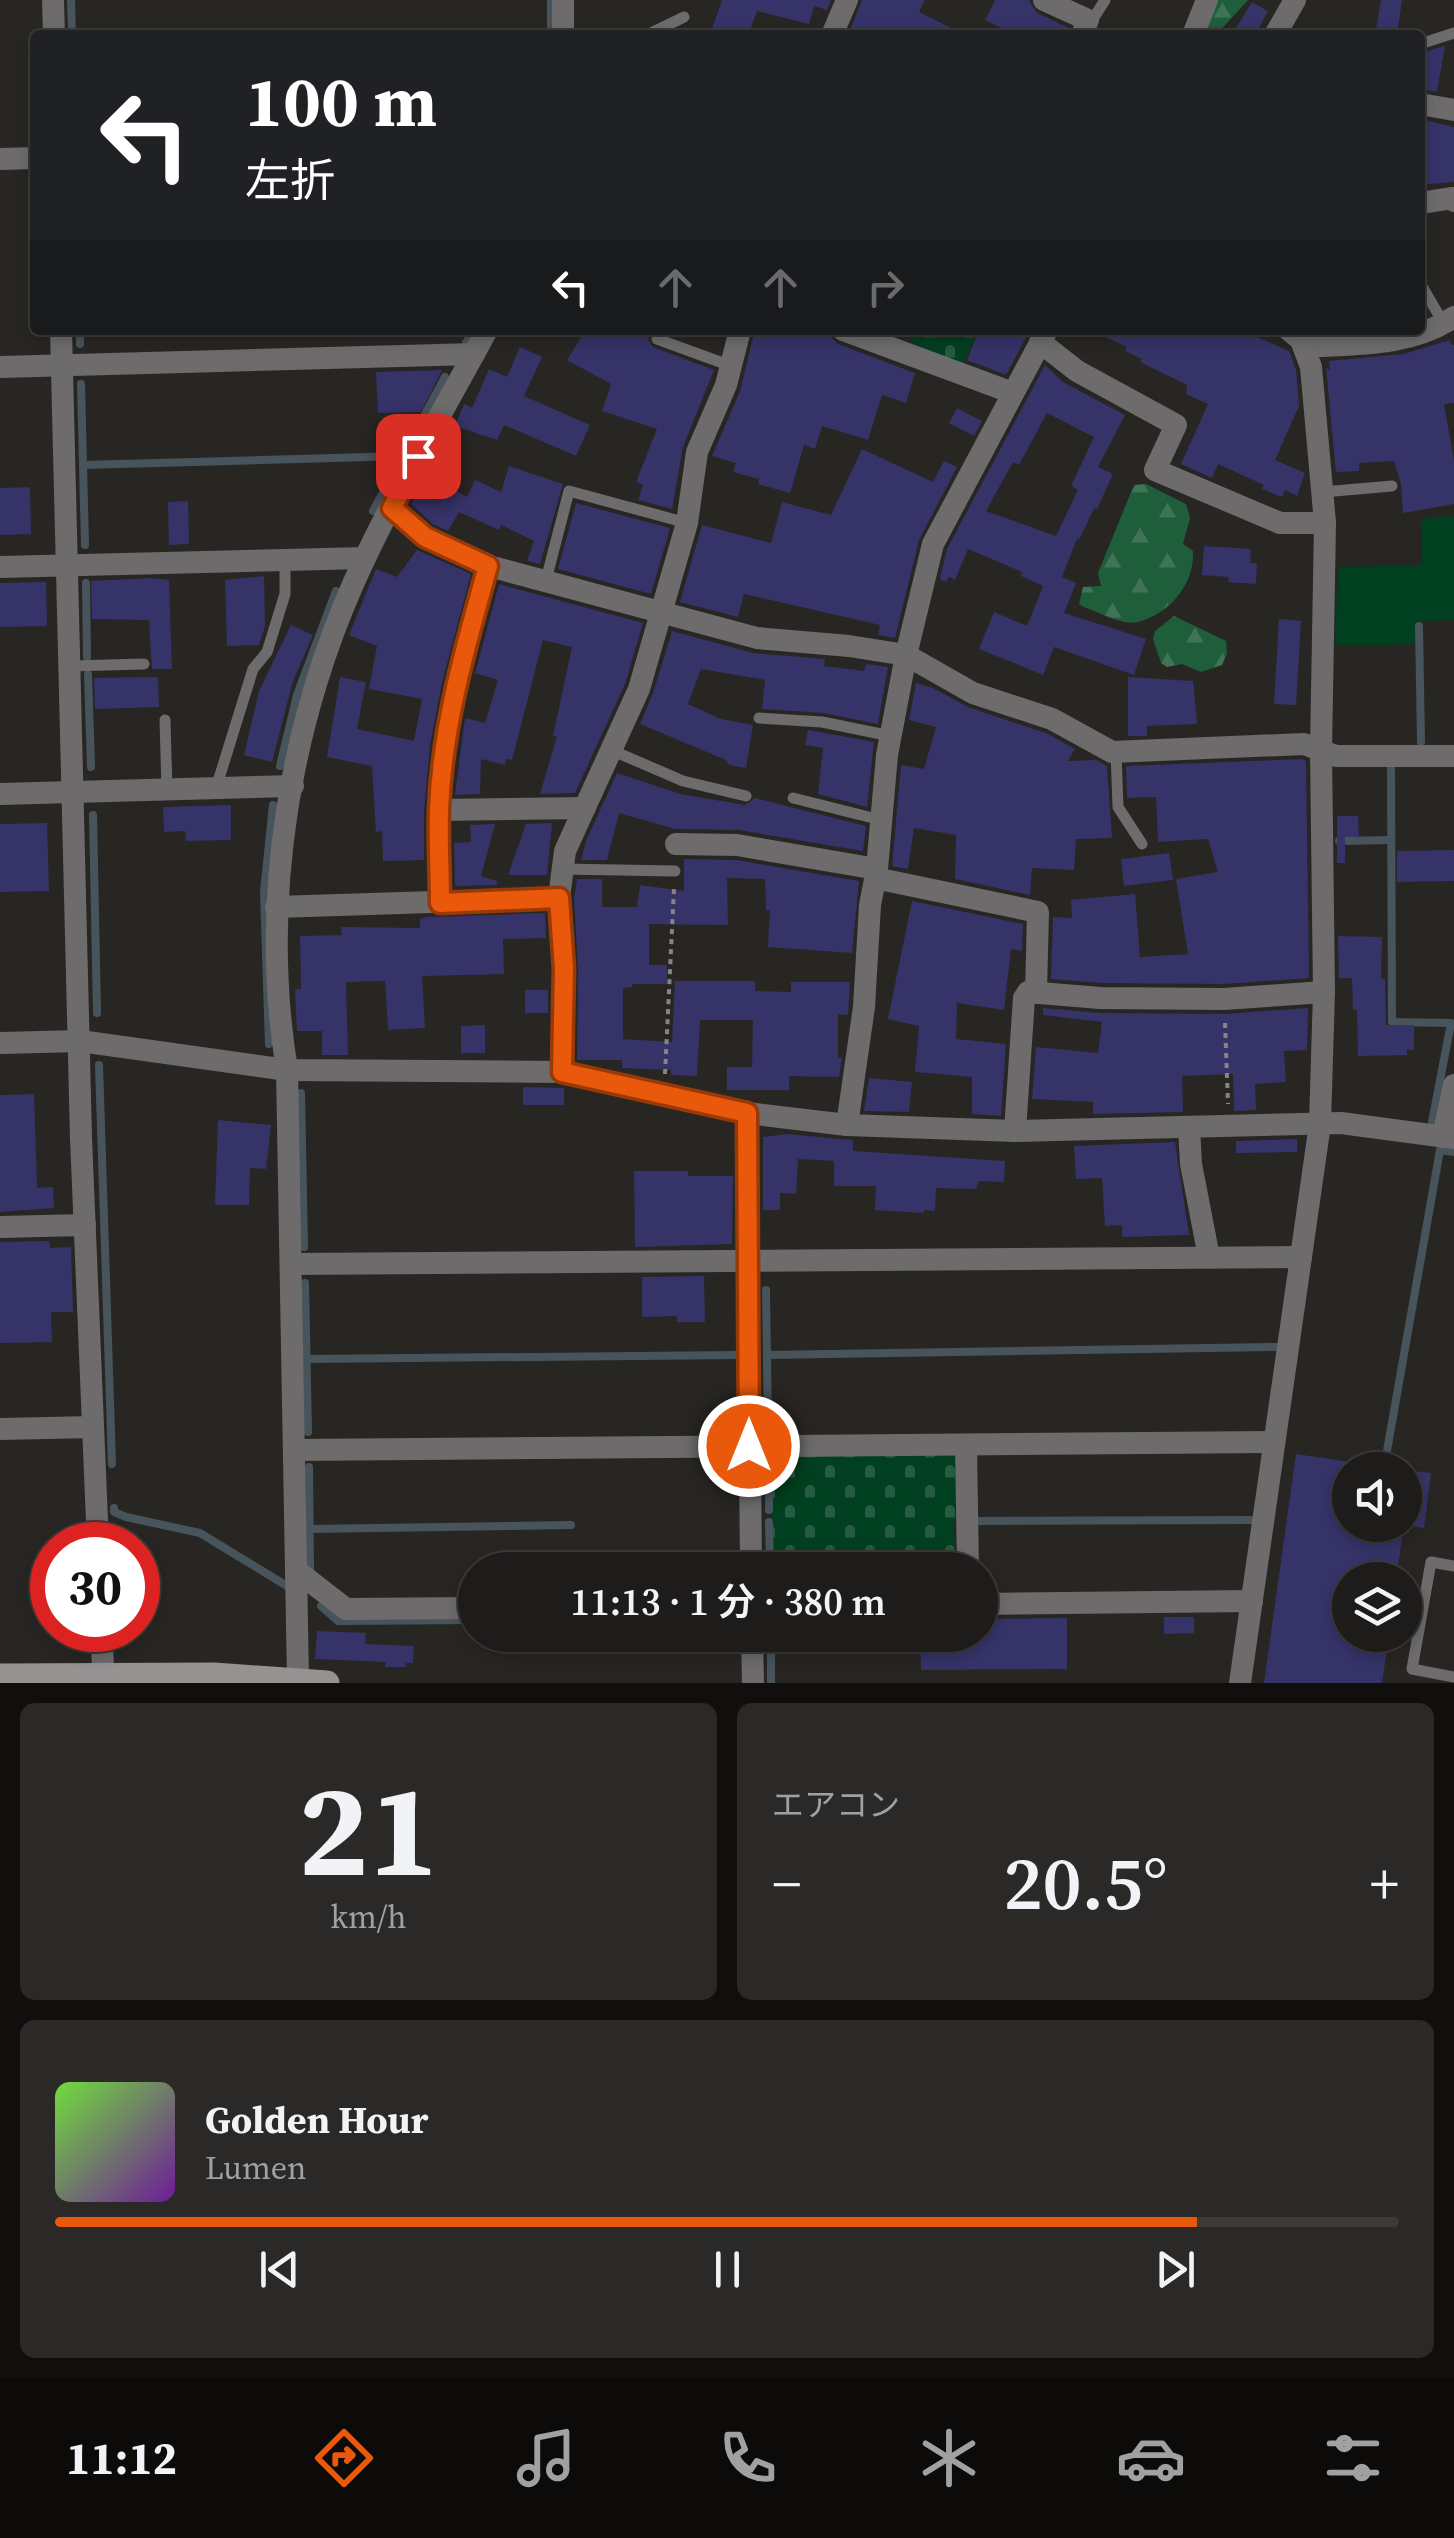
<!DOCTYPE html>
<html lang="ja">
<head>
<meta charset="utf-8">
<style>
	:root { --surface:#1e1c1a; --page:#2b2927; --text:#f1f3f6; --muted:#a1a1a2; --line:#3c3a39; --accent:#ea580c }
	body { margin:0; font-family:"Source Serif 4","Noto Sans JP",serif; background:var(--page); color:var(--text); height:100vh; display:flex; flex-direction:column; font-size:38px; white-space:nowrap }
	* { box-sizing:border-box; margin:0 }
	p { font-size:32px; color:var(--muted) }
	.icon { flex:none; width:55px; height:55px; fill:none; stroke:currentColor; stroke-width:2; stroke-linecap:round; stroke-linejoin:round }
	.map { position:relative; height:1683px; overflow:hidden }
	.drawer { display:flex; flex-direction:column; gap:20px; padding:20px; background:#100f0e; flex:1 }
	.drawer>* { flex:none }
	.top-card { position:absolute; left:30px; top:30px; width:1395px; height:305px; border-radius:10px; box-shadow:0 5px 15px #0003,0 0 0 2px var(--line); background:#202124; color:#fff; overflow:hidden }
	.controls { position:absolute; left:1332px; top:1452px; display:grid; gap:20px }
	.controls a { display:grid; place-items:center; width:90px; height:90px; border-radius:50%; background:var(--surface); box-shadow:0 5px 15px #0003,0 0 0 2px var(--line); font-size:50px }
	.speed { position:absolute; left:30px; top:1522px; display:flex; gap:20px; font-size:50px; font-weight:700; text-align:center }
	.speed>* { display:grid; place-content:center; width:130px; height:130px; border-radius:50%; background:var(--surface); box-shadow:0 5px 15px #0003,0 0 0 2px var(--line); line-height:1 }
	.speed .limit { border:15px solid #d22; background:#fff; color:#111 }
	.pin { position:absolute; display:grid; place-items:center; width:85px; height:85px; color:#fff; margin:-42px; border-radius:20px; box-shadow:0 5px 15px #0006 }
	.me { position:absolute; width:110px; margin:-55px; rotate:0deg; stroke-linejoin:round; filter:drop-shadow(0 0 8px #0008) }
	.turn { display:flex; align-items:center; gap:35px; height:210px; padding:0 50px; font-size:45px }
	.turn .icon { width:130px; height:130px; stroke-width:2.5 }
	.turn b { display:block; font-size:70px; line-height:85px }
	.lanes { display:flex; align-items:center; height:95px; padding:0 50px; background:#0003; justify-content:center; gap:50px; direction:ltr }
	.lanes .off { opacity:.35 }
	.big { font-size:75px; font-weight:600; line-height:1.1 }
	.drawer .tile { flex:1; display:flex; flex-direction:column; justify-content:center; gap:15px; min-width:0; padding:0 35px; border-radius:15px; background:var(--page) }
	.drawer .dial { align-items:center; gap:0 }
	.dial b { font-size:130px; line-height:1 }
	.song { display:flex; align-items:center; gap:30px }
	.cover { width:120px; height:120px; border-radius:15px; background:linear-gradient(135deg,hsl(100 70% 55%),hsl(280 70% 35%)) }
	.played { height:10px; border-radius:5px; background:linear-gradient(90deg,var(--accent) 85%,var(--line) 85%) }
	.keys { display:flex; justify-content:space-around; direction:ltr }
	.heat { display:flex; justify-content:space-between; align-items:center; font-size:55px; direction:ltr }
	.drawer .tiles { flex:1; display:grid; gap:20px; grid-template-columns:1fr 1fr }
	.tile:last-child { grid-column:span 2 }
	.trip { position:absolute; left:458px; top:1552px; width:540px; height:100px; border-radius:50px; background:var(--surface); box-shadow:0 5px 15px #0003,0 0 0 2px var(--line); font-weight:600; line-height:100px; text-align:center }
	.tabs { display:flex; height:160px; justify-content:space-around; align-items:center; background:#0c0b0a; color:var(--muted) }
	.tabs .icon { width:70px; height:70px }
	.tabs .on { color:var(--accent) }
	.tabs b { font-size:45px; color:var(--text) }
	.map>svg:first-child { display:block }
</style>
</head>
<body>
<div class="map">
<svg width="1454" height="1683" viewBox="0 0 1454 1683">
	<defs>
		<pattern id="forest-firs" width="22" height="20" patternUnits="userSpaceOnUse" patternTransform="scale(2.5)"><rect width="22" height="20" fill="#1e5e3a"/><path d="M5 1l3.5 6h-7zM16 11l3.5 6h-7z" fill="#3f7556"/></pattern>
		<pattern id="cemetery-stones" width="16" height="16" patternUnits="userSpaceOnUse" patternTransform="scale(2.5)"><rect width="16" height="16" fill="#003f1f"/><path d="M2 7V4a2 2 0 0 1 4 0v3zM10 15v-3a2 2 0 0 1 4 0v3z" fill="#255b40"/></pattern>
	</defs>
	<rect width="100%" height="100%" fill="#282623"/>
	<g fill="url(#forest-firs)">
		<path d="M1216 0H1248L1216 35H1202Z"/>
		<path d="M1146 484 1186 504 1190 518 1183 544 1193 551C1195 583 1170 614 1138 622 1123 626 1099 612 1084 607L1079 604 1083 587 1101 586 1098 573 1134 485Z"/>
		<path d="M1174 616 1226 641 1227 653 1222 665 1201 672 1182 664 1167 667 1161 663 1153 639 1155 631Z"/>
	</g>
	<g fill="url(#cemetery-stones)">
		<path d="M916 330H964L976 335 963 364 910 342Z"/>
		<path d="M951 1453 959 1459V1517L954 1518 955 1570H772L771 1456Z"/>
	</g>
	<path fill="#003f1f" d="M1454 515V620L1415 621V644L1335 646 1338 567 1422 565 1421 519Z"/>
	<g fill="none" stroke-linecap="round" stroke-linejoin="round">
		<g stroke="#48545c" stroke-width="8">
			<path d="M71 0 72 35"/>
			<path d="M551 0V35"/>
			<path d="M80 330V344"/>
			<path d="M466 343 473 330"/>
			<path d="M81 384 85 545"/>
			<path d="M83 465 403 456"/>
			<path d="M373 511 445 377"/>
			<path d="M86 583 87 657"/>
			<path d="M1419 626 1421 742"/>
			<path d="M88 674 91 767"/>
			<path d="M280 766 297 695 336 591"/>
			<path d="M1391 768 1392 1022 1451 1023 1432 1122"/>
			<path d="M93 815 97 1013"/>
			<path d="M1339 841 1391 840"/>
			<path d="M269 1044 264 892 273 805"/>
			<path d="M99 1065 112 1464"/>
			<path d="M301 1093 304 1247"/>
			<path d="M305 1283 308 1432"/>
			<path d="M766 1290 768 1429"/>
			<path d="M767 1355 1276 1347"/>
			<path d="M307 1359 738 1355"/>
			<path d="M769 1462V1510"/>
			<path d="M1385 1462 1440 1150 1454 1152"/>
			<path d="M309 1467 310 1568"/>
			<path d="M114 1508V1512L126 1517 200 1533 287 1586"/>
			<path d="M977 1521 1251 1520"/>
			<path d="M769 1522 770 1570"/>
			<path d="M310 1529 571 1525"/>
			<path d="M321 1606 338 1621 475 1620"/>
			<path d="M771 1635V1683"/>
		</g>
	</g>
	<g fill="#353368" fill-rule="evenodd">
		<path d="M722 0H831L827 10 814 6 809 24 757 11 748 35H710Z"/>
		<path d="M862 0H925L919 12 965 35H848Z"/>
		<path d="M995 0H1029L1037 13 1069 28 1067 35H1016L985 20Z"/>
		<path d="M1381 0H1402L1397 35H1375Z"/>
		<path d="M1252 2 1268 11 1255 35H1232Z"/>
		<path d="M1445 46 1437 92 1420 89V53Z"/>
		<path d="M1420 119 1454 127V182L1420 185Z"/>
		<path d="M586 330H650L648 340 653 347 714 370 683 447 672 509 638 500 643 485 636 482 657 429 602 411 611 384 567 360Z"/>
		<path d="M755 330H819L828 333 838 344 915 373 906 403 882 395 868 440 822 426 815 449 804 445 790 493 758 484 759 479 733 472 736 463 712 456 740 391Z"/>
		<path d="M979 330H1030L1006 375 967 360Z"/>
		<path d="M1090 330H1241L1289 351 1296 370 1299 406 1275 460 1305 473 1297 496 1285 490 1282 497 1262 489 1264 485 1218 464 1212 478 1181 464 1208 404 1186 394 1187 385 1140 362 1142 359 1125 351 1127 347Z"/>
		<path d="M1450 340 1451 345H1454V403L1444 404 1454 461V504L1403 513 1401 484 1394 461 1359 463V471L1336 472 1326 368 1330 370 1329 361 1403 354Z"/>
		<path d="M520 347 542 357 524 396 590 425 576 456 504 425 497 440 455 426 464 404 472 408 489 369 507 377Z"/>
		<path d="M1045 365 1063 382 1125 415 1098 467 1113 474 1097 509 1094 508 1079 540 1077 539 1062 577 1076 583 1064 613 1146 639 1134 675 1054 647 1043 675 979 649 994 612 1027 626 1043 586 1021 576 1022 572 968 549 955 580 949 577 946 582 940 579 947 549ZM1047 413 1094 437 1071 486 1078 490 1056 536 986 511 1013 462 1019 465Z"/>
		<path d="M442 370 421 412 378 413 376 372Z"/>
		<path d="M957 408 982 421 974 436 949 423Z"/>
		<path d="M862 449 933 482 944 461 957 467 919 540 895 638 878 635 880 625 744 594 738 617 680 602 702 525 771 543 782 502 831 515Z"/>
		<path d="M509 466 563 484 540 564 527 561 534 541 501 525 499 530 459 512 448 531 433 524 411 504 425 473 467 497 475 480 501 492Z"/>
		<path d="M30 487 31 534 0 535V488Z"/>
		<path d="M188 501 189 544 169 545 168 502Z"/>
		<path d="M576 503 670 528 651 594 558 569Z"/>
		<path d="M1204 546 1251 549 1250 563H1257L1256 584 1228 582 1229 577 1202 575Z"/>
		<path d="M417 550 471 574 442 683 430 745 424 813V860L383 861 382 831 376 832 372 766 327 757 340 677 366 682 357 729 414 741 422 699 369 689 377 646 349 635 376 569 397 577Z"/>
		<path d="M264 576 265 626 259 645 227 646 225 580Z"/>
		<path d="M150 578 169 580 172 669H152L149 620 92 619 91 581Z"/>
		<path d="M46 582 47 626 0 627V583Z"/>
		<path d="M499 584 643 623 625 684 575 793 540 794 557 736H553L572 647 543 640 512 760 506 759 505 765 481 759 480 794 455 795 465 718 485 723 498 680 475 673Z"/>
		<path d="M1279 619 1301 621 1296 705 1274 704Z"/>
		<path d="M291 625 313 635 293 681 272 762 244 755 259 691Z"/>
		<path d="M672 631 753 653 825 659 824 666 864 671 866 664 888 667 878 724 824 713 762 709 765 680 701 669 688 704 721 719 753 725 746 768 729 765 726 760 640 724 653 693Z"/>
		<path d="M158 677 159 707 95 709 94 678Z"/>
		<path d="M1128 677 1193 681 1197 724 1147 726V736H1128Z"/>
		<path d="M916 683 933 688 968 707 1046 733 1075 749 1068 761 1096 760 1107 766 1112 838 1076 839 1074 870 1032 868 1030 895 955 879 956 835 914 828 908 869 892 866 901 765 924 769 936 727 909 720Z"/>
		<path d="M808 730 874 742 867 807 818 794 823 748 805 745Z"/>
		<path d="M1302 759 1306 761 1309 978 1224 984 1101 983 1051 979 1053 917 1072 918 1071 900 1135 894 1140 957 1188 954 1176 879 1218 872 1208 839 1158 842 1156 797 1127 798 1126 766Z"/>
		<path d="M617 773 680 794 745 805 755 798 866 826 863 851 739 830 675 829 619 813 607 860H581L586 841Z"/>
		<path d="M231 805V840L186 841 185 831 164 832 163 807Z"/>
		<path d="M1337 816H1358L1359 837H1345V863H1337Z"/>
		<path d="M47 823 49 891 0 892V824Z"/>
		<path d="M552 823 547 875H508L526 824Z"/>
		<path d="M495 824 481 876 497 881V885L455 886 454 843 471 842 470 825Z"/>
		<path d="M1454 850V881L1397 882V851Z"/>
		<path d="M1169 853 1173 880 1124 886 1121 859Z"/>
		<path d="M684 859 736 860 859 881 852 953 768 947 770 910H766L765 879 727 878 728 925 649 924V965H667V984H632V987L623 988V1039L672 1042 675 981H755V991L791 992V982H850L848 1015 838 1014V1058H842L839 1077 789 1076V1090H727V1067H752L753 1020H700L697 1076 671 1075V1070L622 1068V1060H577L578 968 574 899 577 879H602V907H637L640 885 684 891Z"/>
		<path d="M912 901 1023 924 1022 951 1011 949 1004 1010 957 1003 956 1039 1006 1044 1001 1116 972 1114V1077L915 1072 919 1026 888 1019Z"/>
		<path d="M545 913 546 938 503 939 504 974 422 976 425 1028 388 1030 385 981 346 982 348 1055H322V1031H297L295 989H301L300 936 342 935 341 927 420 928V919L427 917Z"/>
		<path d="M1338 936 1382 937 1381 979H1385L1386 1025H1414V1050H1407V1055L1358 1056 1357 1010H1353L1352 978H1339Z"/>
		<rect x="525" y="990" width="23" height="23"/>
		<path d="M1043 1008 1100 1013 1224 1014 1308 1008 1307 1050 1284 1051 1286 1082 1255 1084 1256 1110 1234 1111 1233 1074 1182 1076 1183 1112 1093 1114V1102L1032 1099 1036 1047 1098 1053 1102 1022 1043 1015Z"/>
		<path d="M485 1025V1053H461V1026Z"/>
		<path d="M869 1078 912 1082 909 1112 864 1111Z"/>
		<path d="M523 1087 564 1088V1105H523Z"/>
		<path d="M34 1094 37 1188 53 1187 54 1208 0 1212V1095Z"/>
		<path d="M218 1120 271 1125 266 1169 250 1168 249 1205H215Z"/>
		<path d="M786 1134 853 1140V1151L1005 1161 1004 1182 979 1181 976 1189 936 1188 935 1211 924 1210V1213L875 1210 876 1186H834V1161L798 1159 796 1194 780 1193V1210H763V1137Z"/>
		<path d="M1297 1139V1152L1236 1153V1141Z"/>
		<path d="M1175 1142 1189 1235 1122 1237V1225L1105 1226 1102 1178 1076 1179 1074 1146Z"/>
		<path d="M634 1171H688V1176H733L732 1244 635 1247Z"/>
		<path d="M49 1241 50 1248 71 1247 73 1312H51L52 1342 0 1343V1242Z"/>
		<path d="M704 1276 705 1322H677V1316L642 1317V1277Z"/>
		<path d="M1296 1454 1350 1462V1525H1404L1396 1580H1350V1635H1389L1382 1683H1264Z"/>
		<path d="M1405 1470 1431 1473 1424 1528 1405 1525Z"/>
		<path d="M1164 1617H1194V1633L1164 1634Z"/>
		<path d="M1067 1618V1669L921 1670 920 1635H980V1619Z"/>
		<path d="M317 1631 366 1633 365 1644 414 1646 413 1663H406V1667H385L386 1662 315 1659Z"/>
	</g>
	<g fill="none" stroke-linecap="round" stroke-linejoin="round">
		<g stroke="#878582" stroke-width="4" stroke-dasharray="5 5" stroke-linecap="butt">
			<path d="M1225 1023 1228 1104"/>
			<path d="M665 1074 674 888"/>
		</g>
		<g stroke="#6d6b6b" stroke-width="11">
			<path d="M1088 20 1093 19 1105 0"/>
			<path d="M633 35H647L684 17"/>
			<path d="M1420 44 1454 33"/>
			<path d="M1420 283 1444 324"/>
			<path d="M660 330 657 339 731 366"/>
			<path d="M1323 492 1392 486"/>
			<path d="M546 580 569 491 687 523"/>
			<path d="M70 666 144 664"/>
			<path d="M759 718 822 722 891 736"/>
			<path d="M165 720 167 790"/>
			<path d="M611 750 683 781 746 796"/>
			<path d="M1116 752 1118 807 1142 844"/>
			<path d="M216 788 253 669 267 652 285 594V560"/>
			<path d="M793 798 881 820"/>
			<path d="M563 869 675 871"/>
			<path d="M1454 1566 1431 1562 1412 1669 1454 1677"/>
		</g>
		<g stroke="#6d6b6b" stroke-width="22">
			<path d="M53 0 54 35"/>
			<path d="M563 0V35"/>
			<path d="M1044 0 1088 20 1082 35"/>
			<path d="M832 35 847 0"/>
			<path d="M1193 35 1207 0"/>
			<path d="M1275 35 1295 0"/>
			<path d="M1420 104 1454 110"/>
			<path d="M0 159 35 158"/>
			<path d="M1420 203 1453 198 1454 201"/>
			<path d="M61 330 81 1138 98 1545"/>
			<path d="M843 330 1013 393"/>
			<path d="M1040 342 1077 371 1176 425 1155 470 1280 523H1325"/>
			<path d="M1304 347C1354 344 1410 347 1454 317"/>
			<path d="M0 367 474 354"/>
			<path d="M392 508 425 537 489 566 757 638 849 646 906 655 973 693 1052 719 1112 752 1304 744 1336 756H1454"/>
			<path d="M0 567 365 558"/>
			<path d="M0 794 293 786"/>
			<path d="M439 810 585 808"/>
			<path d="M676 844 737 845 877 869"/>
			<path d="M875 878 1038 912 1036 993"/>
			<path d="M440 903C440 872 438 841 439 810 442 726 466 645 489 566"/>
			<path d="M276 907 559 898"/>
			<path d="M0 1043 80 1041 287 1070 562 1072 747 1113 847 1125 1015 1131 1341 1123 1454 1138"/>
			<path d="M562 1072 563 968 559 898 565 851 639 689 687 523 697 452 726 385 740 330"/>
			<path d="M747 1113 751 1570"/>
			<path d="M847 1125 864 1007 870 905 877 869 887 755 906 655 933 544 1047 330"/>
			<path d="M1189 1127 1191 1164 1209 1257"/>
			<path d="M1015 1131 1024 998 1028 992 1100 998 1224 999 1324 992"/>
			<path d="M1443 1137 1454 1085"/>
			<path d="M0 1227 85 1225"/>
			<path d="M291 1264 1301 1257"/>
			<path d="M0 1429 93 1427"/>
			<path d="M966 1445 968 1570"/>
			<path d="M294 1450 1274 1442"/>
			<path d="M297 1571 346 1609 475 1608"/>
			<path d="M980 1604 1252 1601"/>
			<path d="M101 1630 104 1683"/>
			<path d="M752 1635 753 1683"/>
			<path d="M298 1680 287 1070C259 898 290 715 365 558 402 480 446 406 487 330"/>
			<path d="M1240 1683 1320 1124 1324 992 1321 750 1325 523 1311 367 1301 340 1289 330"/>
		</g>
		<path stroke="#959292" stroke-width="25" d="M0 1676 214 1675 327 1683"/>
	</g>
	<g fill="none" stroke-linecap="round" stroke-linejoin="round">
		<defs>
			<path id="route" d="M418 456 392 508 425 537 488 566C466 645 442 726 439 810 438 841 440 872 440 903L559 898 564 968 562 1072 747 1113 749 1446"/>
		</defs>
		<use href="#route" stroke="#983908" stroke-width="25"/>
		<use href="#route" stroke="#ea580c" stroke-width="18"/>
	</g>
</svg>
<div class="controls">
<a><svg class="icon" aria-label="sound" viewBox="0 0 24 24"><path d="M4 9h4l5-4v14l-5-4H4zM17 9q2 3 0 6"/></svg></a>
<a><svg class="icon" aria-label="layers" viewBox="0 0 24 24"><path d="M12 4l9 5-9 5-9-5zM3 14l9 5 9-5"/></svg></a>
</div>
<div class="speed"><div class="limit">30</div></div>
<div class="pin" style="left:418px;top:456px;background:#d93025"><svg class="icon" aria-label="arrive" viewBox="0 0 24 24"><path d="M6 21V4h12l-3 4 3 4H6"/></svg></div>
<svg class="me" style="left:749px;top:1446px" viewBox="-20 -20 40 40"><circle r="17" fill="#ea580c" stroke="#fff" stroke-width="3"/><path d="M0-11L8 9 0 5-8 9z" fill="#fff"/></svg>
<div class="trip">11:13 · 1 分 · 380 m</div>
<div class="top-card">
<div class="turn"><svg class="icon" aria-label="left" viewBox="0 0 24 24"><path d="M17 20v-9H6M10 6l-5 5 5 5"/></svg><div><b>100 m</b>左折</div></div>
<div class="lanes"><svg class="icon" aria-label="left" viewBox="0 0 24 24"><path d="M17 20v-9H6M10 6l-5 5 5 5"/></svg><svg class="icon off" aria-label="ahead" viewBox="0 0 24 24"><path d="M12 20V5M6 11l6-6 6 6"/></svg><svg class="icon off" aria-label="ahead" viewBox="0 0 24 24"><path d="M12 20V5M6 11l6-6 6 6"/></svg><svg class="icon off" aria-label="right" viewBox="0 0 24 24"><path d="M7 20v-9h11M14 6l5 5-5 5"/></svg></div>
</div>
</div>
<section class="drawer">
<div class="tiles">
<div class="tile dial"><b>21</b><p>km/h</p></div>
<div class="tile"><p>エアコン</p>
<div class="heat"><a>−</a><b class="big">20.5°</b><a>+</a></div>
</div>
<div class="tile">
<div class="song"><i class="cover"></i><div><b>Golden Hour</b><p>Lumen</p></div></div>
<div class="played"></div>
<div class="keys"><svg class="icon" aria-label="previous" viewBox="0 0 24 24"><path d="M18 5L8 12l10 7zM5 5v14"/></svg><svg class="icon" aria-label="pause" viewBox="0 0 24 24"><path d="M8 5v14M16 5v14"/></svg><svg class="icon" aria-label="next" viewBox="0 0 24 24"><path d="M6 5l10 7-10 7zM19 5v14"/></svg></div>
</div>
</div>
</section>
<nav class="tabs">
<b>11:12</b>
<svg class="icon on" aria-label="directions" viewBox="0 0 24 24"><path d="M12 3l9 9-9 9-9-9zM9 14v-3h6M13 9l2 2-2 2"/></svg>
<svg class="icon" aria-label="music" viewBox="0 0 24 24"><path d="M9 18V5l10-2v13"/><circle cx="6" cy="18" r="3"/><circle cx="16" cy="16" r="3"/></svg>
<svg class="icon" aria-label="phone" viewBox="0 0 24 24"><path d="M5 4h4l2 5-3 2q2 4 5 5l2-3 5 2v4C11 20 4 13 5 4z"/></svg>
<svg class="icon" aria-label="climate" viewBox="0 0 24 24"><path d="M12 3v18M4 7l16 10M4 17L20 7"/></svg>
<svg class="icon" aria-label="car" viewBox="0 0 24 24"><path d="M5 17H2v-5l4-1 3-4h7l3 4 3 1v5h-3M9 17h6M6 11h13"/><circle cx="7" cy="17" r="2"/><circle cx="17" cy="17" r="2"/></svg>
<svg class="icon" aria-label="filters" viewBox="0 0 24 24"><path d="M4 7h16M4 17h16"/><circle cx="9" cy="7" r="2"/><circle cx="15" cy="17" r="2"/></svg>
</nav>
</body>
</html>
